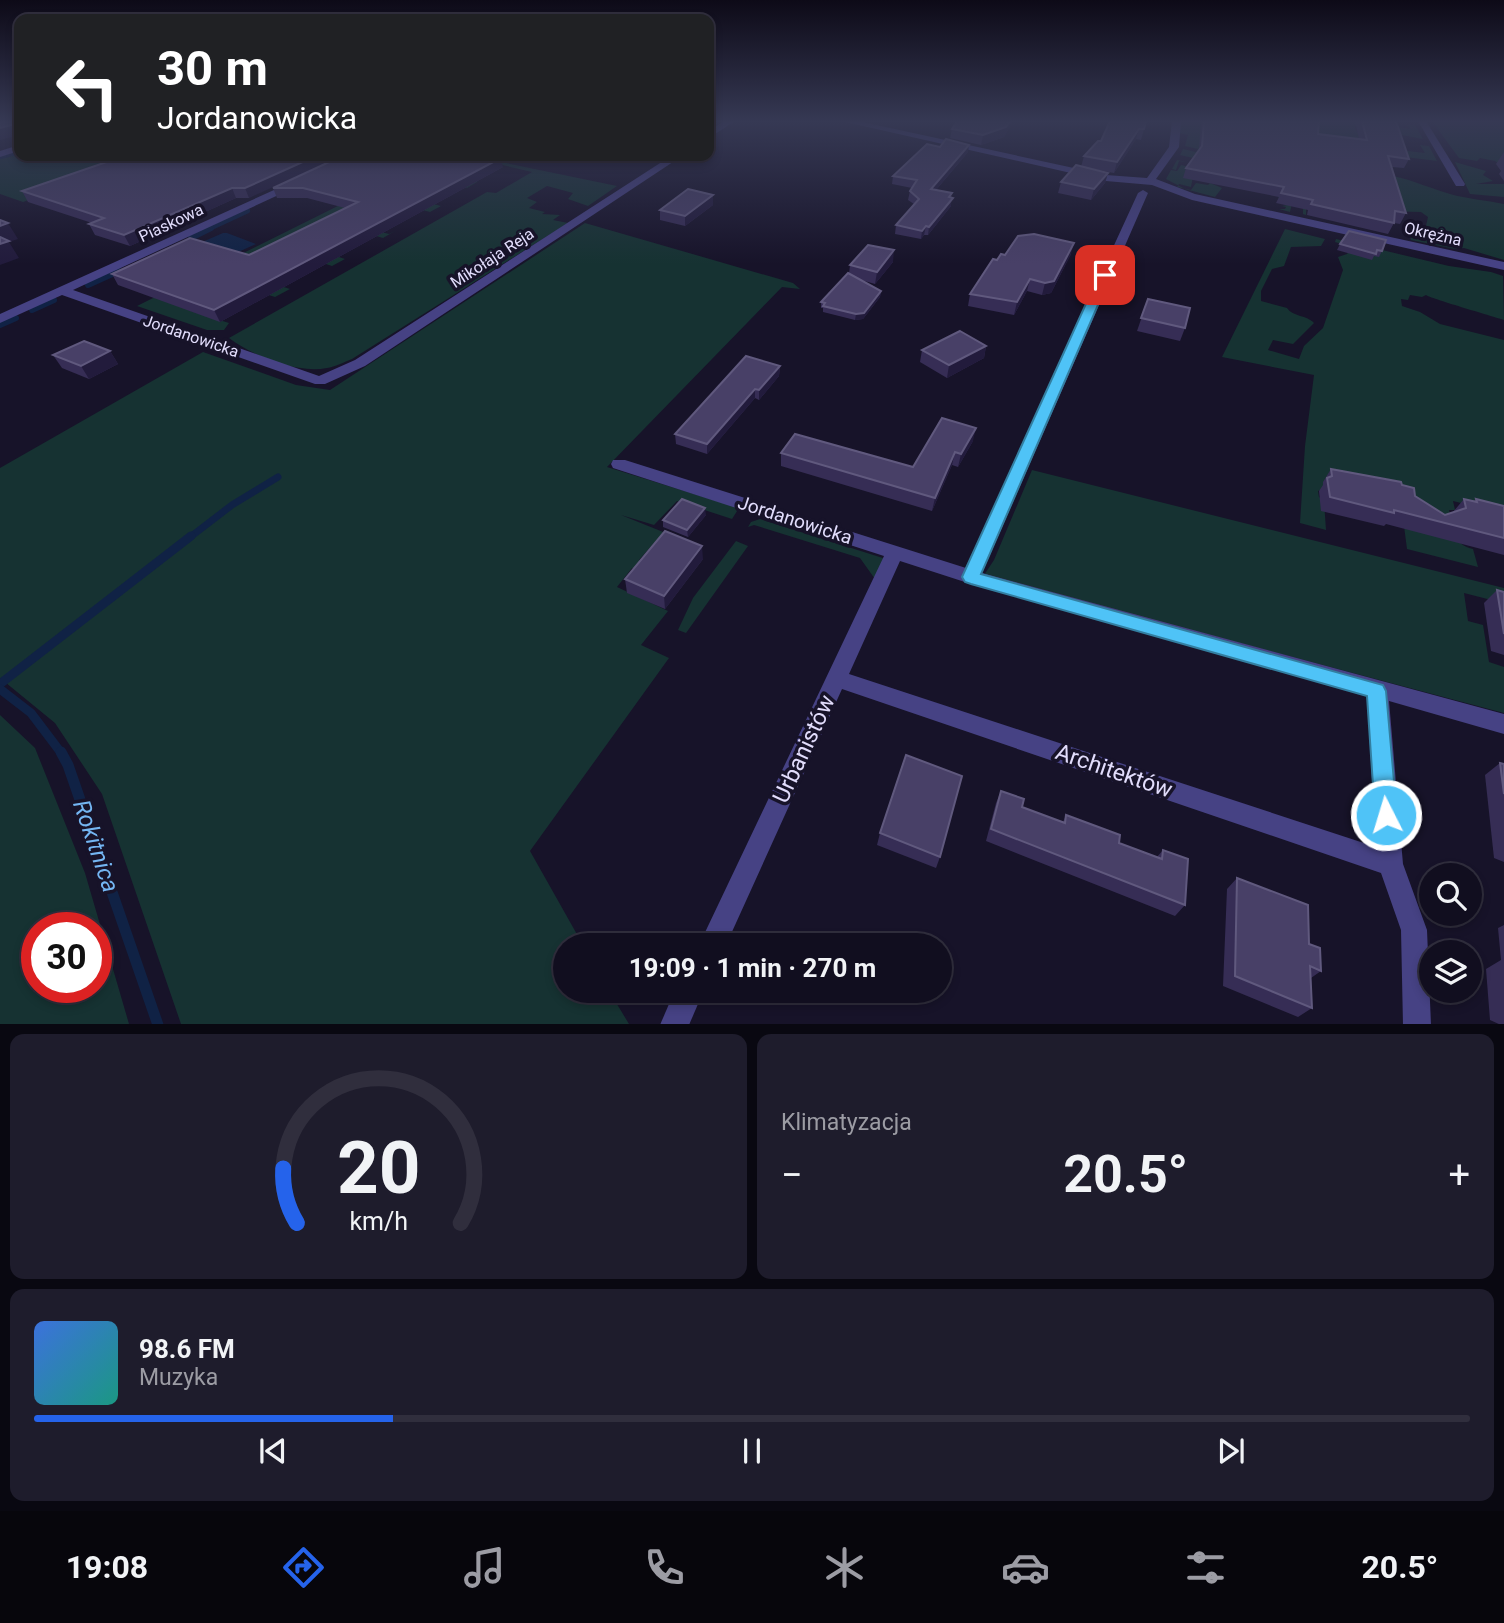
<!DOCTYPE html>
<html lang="pl">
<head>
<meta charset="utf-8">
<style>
	:root { --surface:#110e1f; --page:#1e1c2c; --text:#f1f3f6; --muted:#9c9ca4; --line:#302e3d; --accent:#2563eb }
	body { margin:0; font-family:Roboto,sans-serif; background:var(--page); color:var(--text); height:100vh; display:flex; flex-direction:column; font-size:26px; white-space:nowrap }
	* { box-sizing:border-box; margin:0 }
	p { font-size:23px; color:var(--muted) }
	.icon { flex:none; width:38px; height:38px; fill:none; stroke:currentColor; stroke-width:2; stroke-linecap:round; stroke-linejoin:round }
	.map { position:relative; height:1024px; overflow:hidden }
	.drawer { display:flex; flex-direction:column; gap:10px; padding:10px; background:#090811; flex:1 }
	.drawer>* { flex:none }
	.hud { position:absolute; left:14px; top:14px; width:700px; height:147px; border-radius:14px; box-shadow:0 4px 10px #0003,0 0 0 2px var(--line); background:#202124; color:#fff; overflow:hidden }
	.controls { position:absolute; left:1419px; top:863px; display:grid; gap:14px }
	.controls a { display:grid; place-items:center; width:63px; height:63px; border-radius:50%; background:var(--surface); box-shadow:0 4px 10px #0003,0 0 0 2px var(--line); font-size:35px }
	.speed { position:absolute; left:21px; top:912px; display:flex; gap:14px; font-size:35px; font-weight:700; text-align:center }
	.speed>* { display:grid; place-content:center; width:91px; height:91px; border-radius:50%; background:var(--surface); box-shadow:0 4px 10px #0003,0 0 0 2px var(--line); line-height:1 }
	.speed .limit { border:10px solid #d22; background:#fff; color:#111 }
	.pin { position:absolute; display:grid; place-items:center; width:60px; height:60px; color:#fff; margin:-30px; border-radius:14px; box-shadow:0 4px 10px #0006 }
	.me { position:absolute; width:77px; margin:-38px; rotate:355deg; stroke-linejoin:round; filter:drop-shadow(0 0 5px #0008) }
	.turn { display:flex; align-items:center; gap:24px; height:147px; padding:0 28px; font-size:32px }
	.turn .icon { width:91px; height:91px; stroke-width:2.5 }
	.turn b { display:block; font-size:49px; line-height:60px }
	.big { font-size:52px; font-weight:700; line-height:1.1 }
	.drawer .tile { flex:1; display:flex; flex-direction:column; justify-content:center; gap:10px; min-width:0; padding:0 24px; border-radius:14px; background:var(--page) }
	.drawer .dial { align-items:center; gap:0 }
	.dial svg { height:182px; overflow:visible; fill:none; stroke:var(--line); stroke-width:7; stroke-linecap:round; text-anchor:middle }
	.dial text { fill:var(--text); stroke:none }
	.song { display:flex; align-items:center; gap:21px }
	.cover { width:84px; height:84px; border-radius:10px; background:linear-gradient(135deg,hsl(220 70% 55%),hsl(170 70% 35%)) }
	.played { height:7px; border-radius:4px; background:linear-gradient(90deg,var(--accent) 25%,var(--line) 25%) }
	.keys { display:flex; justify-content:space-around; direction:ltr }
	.heat { display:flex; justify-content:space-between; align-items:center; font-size:38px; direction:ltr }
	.drawer .tiles { flex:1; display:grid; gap:10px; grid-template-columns:1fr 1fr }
	.tile:last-child { grid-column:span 2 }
	.trip { position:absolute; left:553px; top:933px; width:399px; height:70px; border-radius:35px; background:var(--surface); box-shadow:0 4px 10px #0003,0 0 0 2px var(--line); font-weight:700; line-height:70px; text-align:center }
	.tabs { display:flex; height:112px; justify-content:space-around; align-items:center; background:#07060c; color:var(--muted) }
	.tabs .icon { width:49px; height:49px }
	.tabs .on { color:var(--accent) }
	.tabs b { font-size:32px; color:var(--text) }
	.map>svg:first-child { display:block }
</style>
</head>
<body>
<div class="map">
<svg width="1504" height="1025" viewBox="0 0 1504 1025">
	<rect width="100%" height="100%" fill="#171329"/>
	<g fill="#163232" fill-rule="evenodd">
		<path d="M1181 121H1202L1209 124 1201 125 1256 121H1358L1411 129 1406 125H1415L1423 139 1354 126 1359 135 1408 151 1425 153 1420 145 1429 146 1437 161 1405 157 1404 154 1382 174C1406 177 1426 187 1450 194 1467 199 1486 200 1504 204V260L1464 248 1455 249 1411 240 1410 237 1417 239 1418 233 1425 230 1428 217 1421 212 1306 209V215L1303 214V183L1180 155 1183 149 1196 152 1198 149 1185 146 1188 135 1179 133Z"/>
		<path d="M1432 121H1497L1504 124V168L1495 161 1480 158 1477 161 1459 158Z"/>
		<path d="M19 154V156H153L23 202 0 194V159Z"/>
		<path d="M472 156 617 186 588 206 568 199 573 193 547 186 527 198 537 202 529 208 545 212 542 214 560 215 553 220 568 223 352 359C344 362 335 367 327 368 296 374 253 356 229 338L487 192 496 193 532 172 485 161 477 182 467 188 447 182 415 199 441 206 430 212 403 205 370 229 389 234 395 231 383 238 366 233 318 250 345 259 332 266 304 257 262 280 290 289 275 297 246 288 188 310 229 323 224 330H207L137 306 374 188Z"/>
		<path d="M1177 160 1296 185 1290 212 1279 209H1285L1286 207 1282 206 1287 205 1278 197 1281 186 1193 176 1191 187 1179 184 1177 187 1191 190 1196 183 1208 185 1210 183 1222 188 1215 197 1185 189 1166 179 1171 170 1177 171 1181 165 1190 167 1192 163 1179 161 1176 170 1172 169Z"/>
		<path d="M1455 162 1486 171 1483 175 1493 181 1476 184H1504V197L1470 194Z"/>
		<path d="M585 223 793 283 800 289 782 287 607 467 739 508 732 519 677 501 654 525 621 515 683 540 664 547 654 543 639 560 649 565 643 573 632 568 617 587 668 611 641 645 669 658 530 851 583 945H565V990L609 991 629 1024H181L102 794 55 723 0 678V468L203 352 296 385 330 390Z"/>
		<path d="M1285 229 1325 239 1321 246 1291 247 1284 266 1272 269 1261 291V301L1287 308C1293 317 1307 315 1314 323L1293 344 1273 340 1268 350 1299 359 1304 346 1323 328 1343 270 1338 257 1347 254 1352 247 1335 242 1336 239 1449 266 1491 272 1503 276 1504 320C1492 316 1429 298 1426 295L1422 297 1410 295 1408 300 1401 299 1402 306 1420 312 1440 324 1504 340V524L1485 509 1453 501 1455 510H1449C1454 529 1452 544 1473 549L1478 567 1407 549 1404 526 1334 484 1318 491 1319 497 1324 501 1326 530 1300 523 1305 446 1314 375 1222 357Z"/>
		<path d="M1032 470 1504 588V609L1503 603 1464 593 1468 621 1483 625 1489 662 1504 667V713L984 575 994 560Z"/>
		<path d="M760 519 886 559 875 579 860 558 754 525 748 527 751 522Z"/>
		<path d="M736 541 748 546 686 633 678 630 693 598Z"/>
		<path d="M0 715 35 748 85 873 129 1024H0ZM37 928H96V987H37Z"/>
	</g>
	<path fill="#102245" d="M223 233H227L256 244 236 253 218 249 219 245 202 247 200 243Z"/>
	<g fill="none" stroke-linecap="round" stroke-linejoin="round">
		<g stroke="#102245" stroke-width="4.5">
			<path d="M0 157 19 152"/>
			<path d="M207 230 248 211"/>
		</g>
		<g stroke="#102245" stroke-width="6">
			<path d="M191 238 211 228"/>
			<path d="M88 285 119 271"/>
			<path d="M32 310 54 300"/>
			<path d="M0 325 16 318"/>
		</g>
		<path stroke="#102245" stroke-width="7" d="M189 538 232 505 278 477"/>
		<g stroke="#102245" stroke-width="9">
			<path d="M0 684 191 536"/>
			<path d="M0 689 31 713 62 754"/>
		</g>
		<path stroke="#102245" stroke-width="11" d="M61 752 68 765 158 1025"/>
		<g fill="#464284" fill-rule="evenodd">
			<path d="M724 121H735L709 138V131Z"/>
			<path d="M841 121H858L1106 175 1147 178 1169 147 1172 121H1181L1179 147 1156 179 1195 194 1504 262V270L1192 200 1152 185 1106 181Z"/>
			<path d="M1418 121H1426L1465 184 1464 186H1456Z"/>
			<path d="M19 145V151L0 157V151Z"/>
			<path d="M671 156H682L365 366 325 384H315L62 295 0 323V314L294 181 299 184 298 186 73 290 319 376 355 360Z"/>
			<path d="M1143 190 1148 193 982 573 1504 714V734L1389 701 1403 864 1427 930 1431 1025H1403L1401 930 1381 873 842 689 726 945H699L884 556 613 468 611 464 613 460H625L966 568 1138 193ZM900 561 971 584 1367 695 1376 847 849 674Z"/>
			<path d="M675 990H704L689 1025H660Z"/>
		</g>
	</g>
	<g fill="#362d55">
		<path d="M957 121H1013L1004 137 981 145 950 138 952 129Z"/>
		<path d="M1110 121 1144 129 1141 140 1136 139 1114 173 1088 168 1108 173 1105 183 1091 200 1058 193 1061 182 1081 167 1084 156 1101 141Z"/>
		<path d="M1201 121H1319L1318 134 1359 139 1355 121H1396L1409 159 1404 168 1392 167 1406 213 1400 224 1394 223 1388 234 1307 215 1308 210 1276 203 1279 197 1183 178 1186 168 1199 150Z"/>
		<path d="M968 152 936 190 951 198V206L928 235H924L921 239 895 234 896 225 914 204 908 200 910 191 912 188 892 184 893 176Z"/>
		<path d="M1504 152V181L1499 174 1501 171 1496 164Z"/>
		<path d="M274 157 249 198H236L130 246 95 235 89 224 92 223 28 202 22 191Z"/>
		<path d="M503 167 220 322 118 285 112 274 249 255 345 208 307 198H277L273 188Z"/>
		<path d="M713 205 685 226 660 220V210Z"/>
		<path d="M1340 244 1382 251 1379 257 1374 256 1372 260 1337 250Z"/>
		<path d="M1071 254 1051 293 1042 295 1027 291 1014 315 968 306 970 294 997 260 1005 255Z"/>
		<path d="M893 262 875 284 861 280 881 291 880 297 863 319 855 320 823 312V308H821V302L849 274 850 265Z"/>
		<path d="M1148 299 1185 328 1180 341 1137 331Z"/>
		<path d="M986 346 984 358 947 378 920 362 922 350Z"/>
		<path d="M110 351 118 364 89 379 62 368 53 355Z"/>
		<path d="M780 366 779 376 759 400 755 398 707 454 676 444 675 434Z"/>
		<path d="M973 441 958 467 952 465 932 511 781 466V453L913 467Z"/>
		<path d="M1331 469 1402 485 1415 496 1445 515 1453 512 1464 499 1474 501 1476 499 1504 506V555L1386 524 1384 526 1321 511 1319 491 1323 485V482Z"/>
		<path d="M706 515 688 537 663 527V520Z"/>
		<path d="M703 559 665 609 627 593 625 579Z"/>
		<path d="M1497 590 1504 592V655L1491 651 1484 603Z"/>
		<path d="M1500 763 1504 764V862L1494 858 1485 775Z"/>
		<path d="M1001 791 1022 807 1063 822 1066 815 1119 843 1157 857 1163 850 1185 905 1175 916 986 841 996 803Z"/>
		<path d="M880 833 940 857 936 868 877 845Z"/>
		<path d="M1237 878 1309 944 1321 971 1311 978 1312 1008 1298 1017 1223 986 1227 889Z"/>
		<path d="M1504 925V1025H1501L1490 1020 1486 969 1501 960 1498 928Z"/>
	</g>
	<g fill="#221b3c">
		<path d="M1010 121H1013L1004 137 981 145 983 135Z"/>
		<path d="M19 123V135L0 140V128Z"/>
		<path d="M1139 129 1136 139 1114 173 1117 162Z"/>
		<path d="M969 145 968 152 930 197 931 189Z"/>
		<path d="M316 156H341L249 198 245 188Z"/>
		<path d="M501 158 503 167 220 322 214 310Z"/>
		<path d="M1108 173 1105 183 1091 200 1094 189Z"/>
		<path d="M232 188 236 198 130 246 124 235Z"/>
		<path d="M952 193 951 206 928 235 929 227Z"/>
		<path d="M713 195V205L685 226V216Z"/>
		<path d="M8 223 18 239 9 242 19 258 0 265V226Z"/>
		<path d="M926 226 924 235 921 239 922 231Z"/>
		<path d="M1074 243 1071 254 1051 293 1042 295 1045 283Z"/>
		<path d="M894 250 893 262 875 284 877 272Z"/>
		<path d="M1030 279 1027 291 1014 315 1017 302Z"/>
		<path d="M881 291 880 297 863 319 855 320 856 314Z"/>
		<path d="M986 346 984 358 947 378 949 365Z"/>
		<path d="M110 351 118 364 89 379 81 366Z"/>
		<path d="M780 366 779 376 759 400V390Z"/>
		<path d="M755 389V398L707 454V444Z"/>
		<path d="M976 428 973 441 958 467 961 454Z"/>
		<path d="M955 452 952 465 932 511 935 498Z"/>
		<path d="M705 508 706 515 688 537 687 530Z"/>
		<path d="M702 546 703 559 665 609 664 596Z"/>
	</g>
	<g fill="#484067" stroke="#60597e" stroke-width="2">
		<path d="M0 121H19V123L0 128Z"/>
		<path d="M957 121H1010L1006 127 983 135 952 129Z"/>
		<path d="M1110 121H1146L1144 129H1139L1117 162 1084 156 1098 141H1101Z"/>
		<path d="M1204 121H1319L1318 134 1367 140 1362 121H1396L1409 159 1388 156 1406 213 1395 211 1394 223 1311 204 1313 200 1281 193 1284 187 1186 168 1202 146Z"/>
		<path d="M946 139 969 145 931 189 952 193 949 197 953 198 929 227 926 226 922 231 896 225 919 199 910 191 917 180 893 176 927 144 940 147Z"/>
		<path d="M124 156H270L274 157 277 156H316L245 188H232L124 235 89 224 104 218 22 191Z"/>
		<path d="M342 156H497L501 158 214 310 112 274 190 238 249 255 358 202 303 188H273Z"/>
		<path d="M1076 165 1108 173 1094 189 1061 182Z"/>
		<path d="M688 189 713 195 685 216 660 210Z"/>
		<path d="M0 220 8 223 0 226Z"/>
		<path d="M1349 231 1386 240 1382 251 1377 250 1376 254 1340 244Z"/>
		<path d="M1034 234 1074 243 1054 281 1045 283 1030 279 1017 302 970 294 993 259 997 260 1001 254 1005 255 1018 236Z"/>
		<path d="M0 237 9 241 0 244Z"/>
		<path d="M868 245 894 250 877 272 850 265Z"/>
		<path d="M848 273 881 291 864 313 856 314 823 306 825 303 821 302Z"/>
		<path d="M1148 299 1190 308 1185 328 1141 318Z"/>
		<path d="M960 331 986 346 949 365 922 350Z"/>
		<path d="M84 341 110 351 81 366 53 355Z"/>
		<path d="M746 356 780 366 759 390 755 389 707 444 675 434Z"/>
		<path d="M942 418 976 428 961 454 955 452 935 498 781 453 795 434 913 467Z"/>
		<path d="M1331 469 1401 482 1402 485 1414 488 1415 496 1445 515 1466 508 1464 499 1477 502 1476 499 1504 506V538L1394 510V513L1330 497 1327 478 1332 476Z"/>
		<path d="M682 499 705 508 687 530 663 520Z"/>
		<path d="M665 531 702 546 664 596 625 579Z"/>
		<path d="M1497 590 1504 592V634Z"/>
		<path d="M906 755 962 776 940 857 880 833Z"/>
		<path d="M1500 763 1504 764V794Z"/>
		<path d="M1001 791 1024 799 1022 807 1065 823 1066 815 1120 835 1119 843 1162 859 1163 850 1188 859 1185 905 991 829Z"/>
		<path d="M1237 878 1308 905 1309 944 1320 948 1321 971 1310 966 1312 1008 1235 976Z"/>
	</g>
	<linearGradient id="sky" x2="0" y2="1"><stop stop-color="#0d0a17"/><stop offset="0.46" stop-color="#363954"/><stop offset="1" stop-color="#363954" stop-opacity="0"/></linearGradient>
	<rect width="1504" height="264" fill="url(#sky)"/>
	<path fill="#4fc3f7" stroke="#337fa1" stroke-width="2" d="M1105 272 1111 275 981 574 1383 685 1386 691 1397 815 1394 822 1386 825 1379 822 1375 815 1367 696 971 584 965 582 962 577 1099 275Z"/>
	<g text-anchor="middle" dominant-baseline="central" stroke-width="7" stroke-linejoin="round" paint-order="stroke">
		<g font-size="16" fill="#e2ddfc" stroke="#171329">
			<text transform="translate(171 223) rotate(-25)">Piaskowa</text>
			<text transform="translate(1433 234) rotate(13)">Okrężna</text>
			<text transform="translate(492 258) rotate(-33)">Mikołaja Reja</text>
			<text transform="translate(191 336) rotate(19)">Jordanowicka</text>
		</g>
		<g font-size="19" fill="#e2ddfc" stroke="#171329">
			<text transform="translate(795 520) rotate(18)">Jordanowicka</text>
		</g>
		<g font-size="23" fill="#e2ddfc" stroke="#171329">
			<text transform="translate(804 749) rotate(-65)">Urbanistów</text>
			<text transform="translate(1114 771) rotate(19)">Architektów</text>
		</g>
		<g font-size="24" font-style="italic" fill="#74b6f3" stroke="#171329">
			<text transform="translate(96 846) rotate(71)">Rokitnica</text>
		</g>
	</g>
</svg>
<div class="controls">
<a><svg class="icon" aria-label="search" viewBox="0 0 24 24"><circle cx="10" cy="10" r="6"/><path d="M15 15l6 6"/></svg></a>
<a><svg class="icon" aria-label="layers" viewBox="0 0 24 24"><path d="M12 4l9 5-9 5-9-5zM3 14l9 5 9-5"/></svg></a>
</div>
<div class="speed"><div class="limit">30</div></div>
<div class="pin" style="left:1105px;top:275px;background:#d93025"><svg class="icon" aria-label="arrive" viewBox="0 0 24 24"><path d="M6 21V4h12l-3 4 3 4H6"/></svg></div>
<svg class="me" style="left:1386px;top:815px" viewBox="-20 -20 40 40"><circle r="17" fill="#4fc3f7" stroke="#fff" stroke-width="3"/><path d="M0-11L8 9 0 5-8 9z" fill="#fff"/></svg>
<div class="trip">19:09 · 1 min · 270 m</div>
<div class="hud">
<div class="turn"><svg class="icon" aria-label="left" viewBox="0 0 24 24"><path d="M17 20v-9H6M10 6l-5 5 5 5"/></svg><div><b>30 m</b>Jordanowicka</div></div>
</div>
</div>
<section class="drawer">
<div class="tiles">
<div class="tile dial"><svg viewBox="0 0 100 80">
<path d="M14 69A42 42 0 1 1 86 69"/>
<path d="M14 69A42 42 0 0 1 8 45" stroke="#2563eb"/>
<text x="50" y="56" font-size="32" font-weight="700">20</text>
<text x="50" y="72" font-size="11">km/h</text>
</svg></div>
<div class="tile"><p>Klimatyzacja</p>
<div class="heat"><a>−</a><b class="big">20.5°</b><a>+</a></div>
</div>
<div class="tile">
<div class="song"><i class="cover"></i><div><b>98.6 FM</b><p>Muzyka</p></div></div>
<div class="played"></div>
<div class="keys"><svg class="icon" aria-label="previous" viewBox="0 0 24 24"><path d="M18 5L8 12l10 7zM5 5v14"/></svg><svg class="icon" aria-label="pause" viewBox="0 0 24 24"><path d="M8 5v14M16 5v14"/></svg><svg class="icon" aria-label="next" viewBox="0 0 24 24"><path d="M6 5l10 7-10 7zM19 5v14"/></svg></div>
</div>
</div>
</section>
<nav class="tabs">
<b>19:08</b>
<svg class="icon on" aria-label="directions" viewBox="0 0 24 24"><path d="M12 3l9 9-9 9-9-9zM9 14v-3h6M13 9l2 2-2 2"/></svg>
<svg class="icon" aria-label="music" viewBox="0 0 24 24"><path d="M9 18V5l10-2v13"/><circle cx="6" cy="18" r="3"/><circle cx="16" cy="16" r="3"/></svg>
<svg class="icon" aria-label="phone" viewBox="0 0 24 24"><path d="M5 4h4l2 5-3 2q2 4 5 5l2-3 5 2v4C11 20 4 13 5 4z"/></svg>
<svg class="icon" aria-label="climate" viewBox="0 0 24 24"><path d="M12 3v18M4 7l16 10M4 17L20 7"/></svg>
<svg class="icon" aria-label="car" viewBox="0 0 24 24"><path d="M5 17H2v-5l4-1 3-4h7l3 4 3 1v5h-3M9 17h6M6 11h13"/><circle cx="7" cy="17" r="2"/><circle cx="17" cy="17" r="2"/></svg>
<svg class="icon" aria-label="filters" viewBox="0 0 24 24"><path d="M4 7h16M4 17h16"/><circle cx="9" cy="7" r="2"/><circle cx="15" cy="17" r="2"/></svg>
<b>20.5°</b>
</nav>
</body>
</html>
